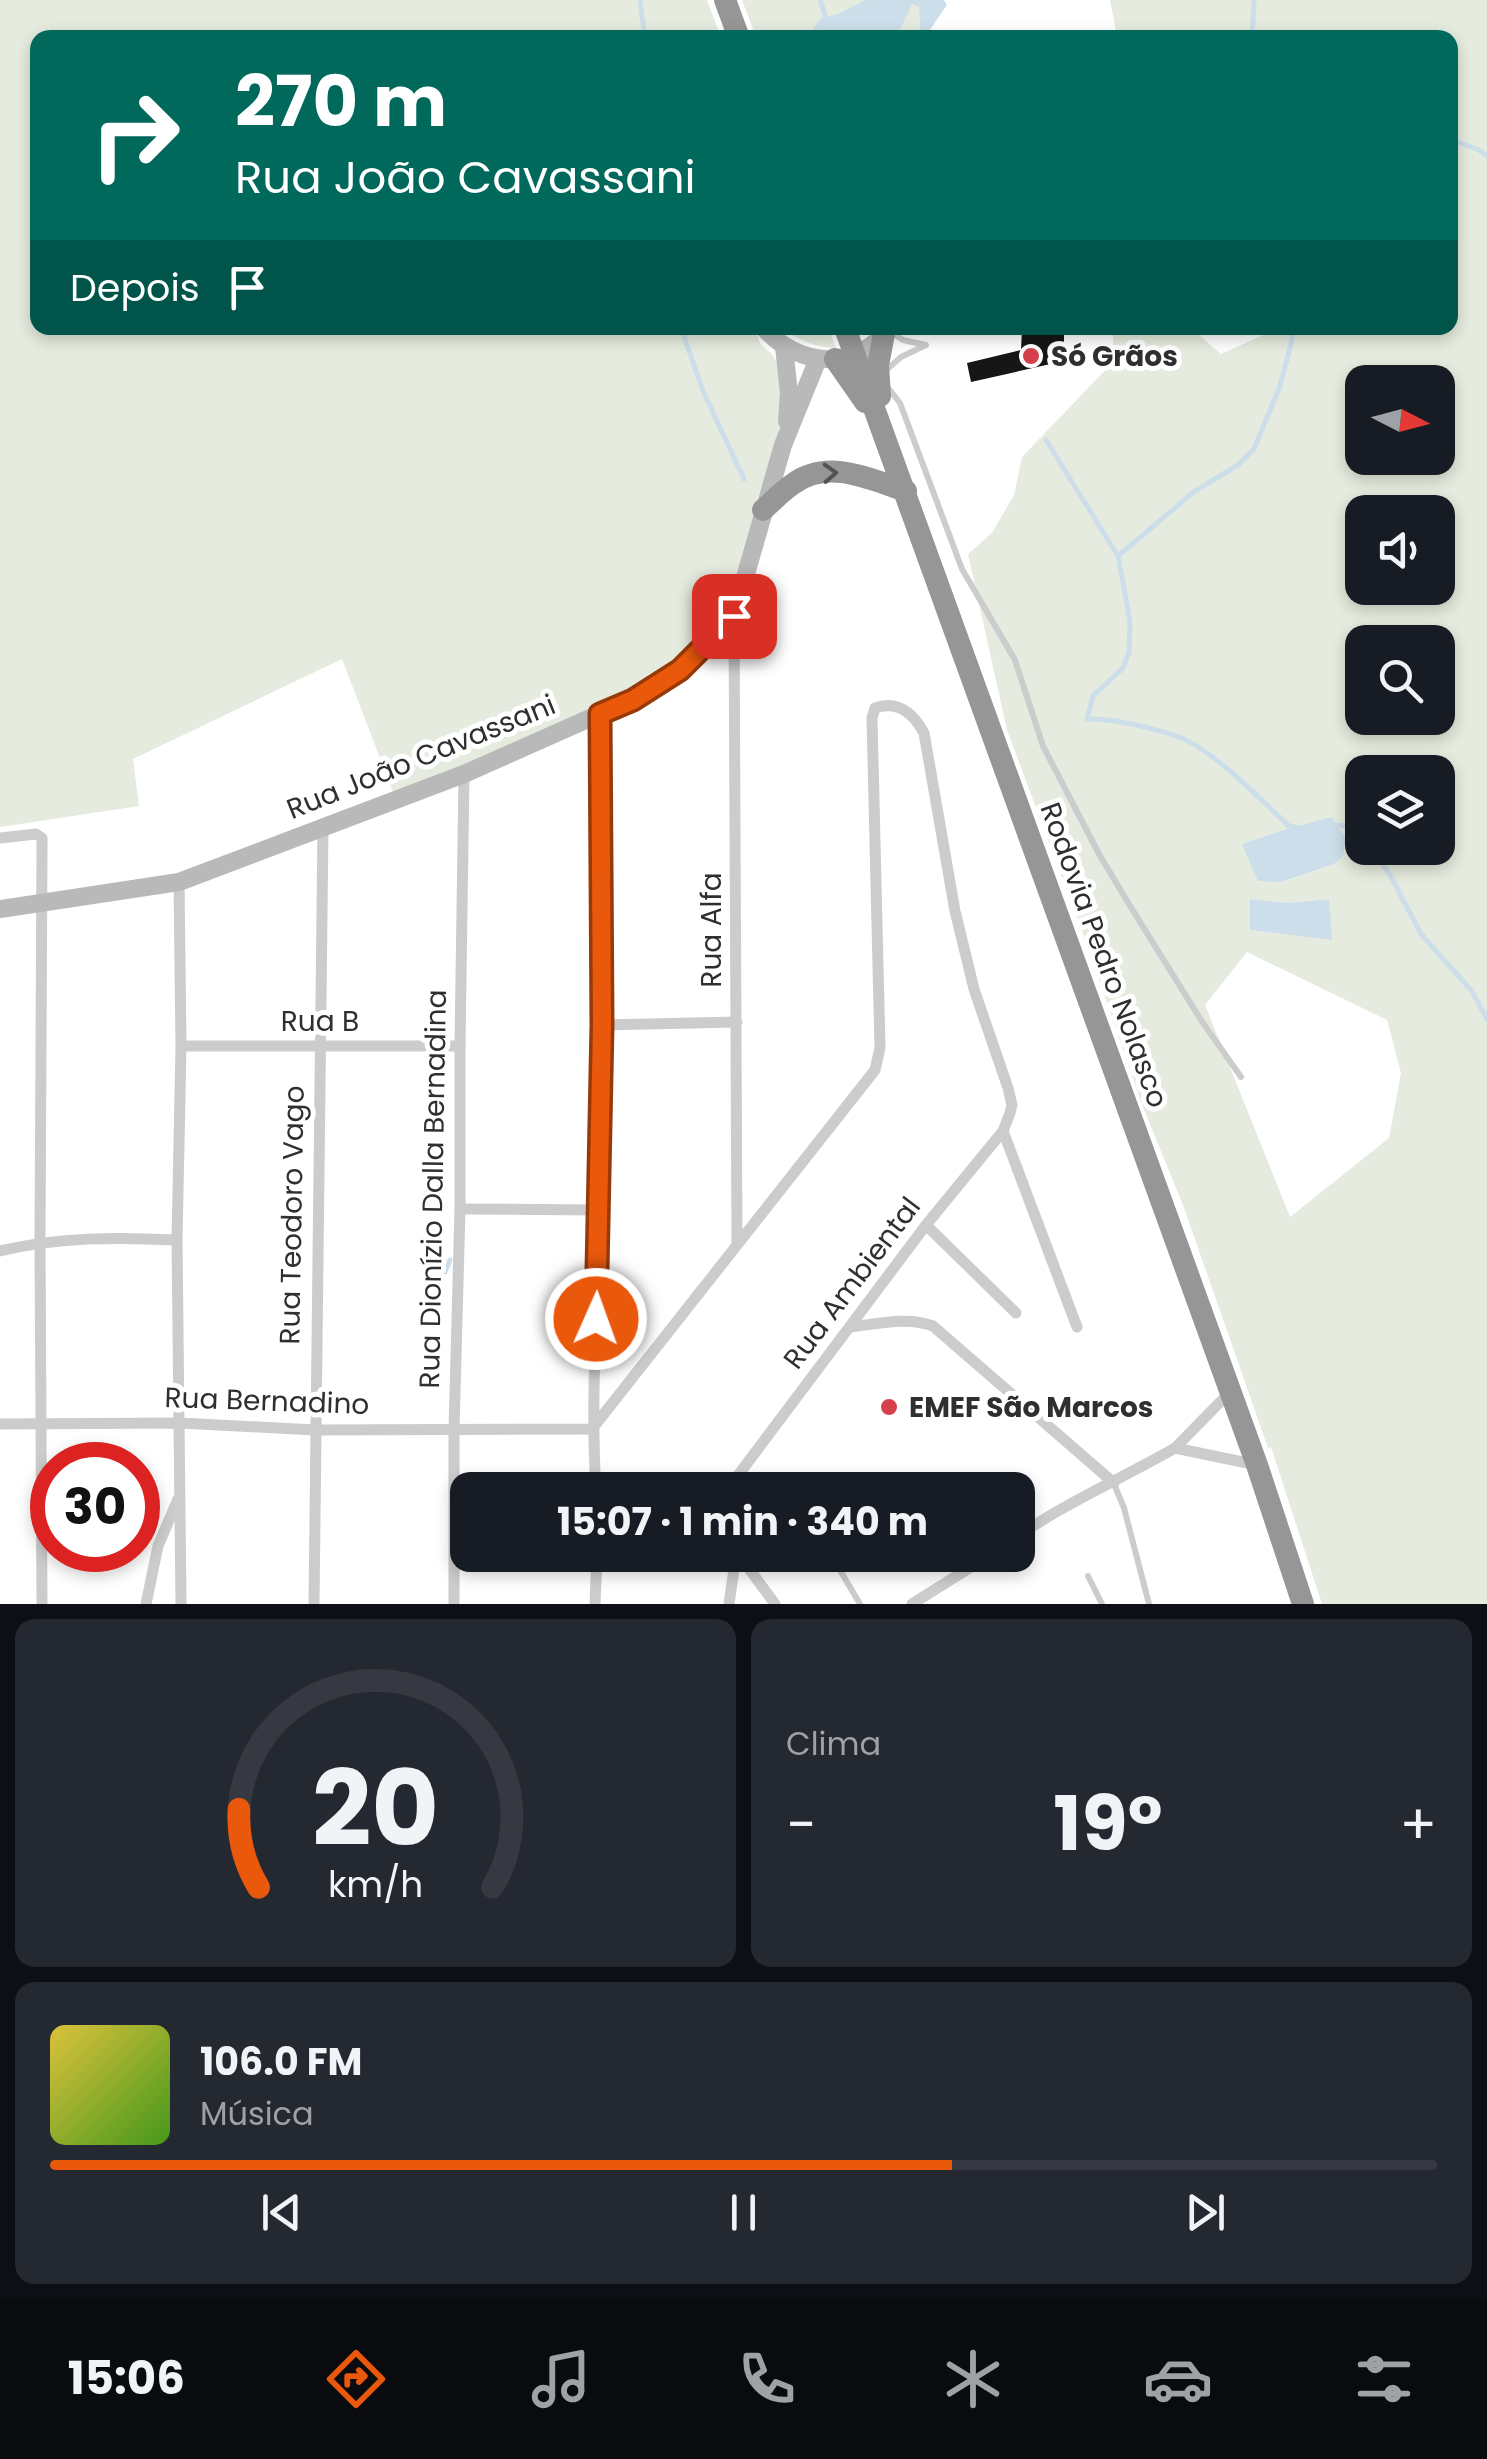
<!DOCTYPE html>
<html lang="pt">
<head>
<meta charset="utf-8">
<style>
	:root { --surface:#171b24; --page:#242831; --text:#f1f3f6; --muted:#9ea1a6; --line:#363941; --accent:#ea580c }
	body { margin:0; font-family:Poppins,sans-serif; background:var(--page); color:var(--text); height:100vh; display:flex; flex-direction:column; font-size:38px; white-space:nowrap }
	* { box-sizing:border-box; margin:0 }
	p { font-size:32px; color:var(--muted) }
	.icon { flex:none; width:55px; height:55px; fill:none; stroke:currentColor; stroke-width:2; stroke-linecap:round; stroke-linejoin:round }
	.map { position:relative; height:1604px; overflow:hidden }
	.panel { display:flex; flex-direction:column; gap:15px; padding:15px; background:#0d0f14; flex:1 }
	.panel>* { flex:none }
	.hud { position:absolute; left:30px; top:30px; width:1428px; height:305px; border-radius:20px; box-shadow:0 5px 15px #0003; background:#00695c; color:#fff; overflow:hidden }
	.needle { width:65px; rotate:96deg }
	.buttons { position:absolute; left:1345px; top:365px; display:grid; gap:20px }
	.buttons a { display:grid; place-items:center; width:110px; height:110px; border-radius:20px; background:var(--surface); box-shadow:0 5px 15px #0003; font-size:50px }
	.speed { position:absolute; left:30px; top:1442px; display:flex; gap:20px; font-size:50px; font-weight:700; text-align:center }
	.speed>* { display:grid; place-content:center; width:130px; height:130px; border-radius:50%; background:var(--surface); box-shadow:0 5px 15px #0003; line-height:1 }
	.speed .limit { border:15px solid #d22; background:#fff; color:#111 }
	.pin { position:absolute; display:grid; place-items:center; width:85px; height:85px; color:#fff; margin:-42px; border-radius:20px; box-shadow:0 5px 15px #0006 }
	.me { position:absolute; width:110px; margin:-55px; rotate:2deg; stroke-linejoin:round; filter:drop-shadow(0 0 8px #0008) }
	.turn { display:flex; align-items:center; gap:35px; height:210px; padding:0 40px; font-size:45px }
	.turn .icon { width:130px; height:130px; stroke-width:2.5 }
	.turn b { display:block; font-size:70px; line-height:85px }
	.then { display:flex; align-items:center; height:95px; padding:0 40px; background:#0003; gap:20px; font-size:38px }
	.big { font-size:75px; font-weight:700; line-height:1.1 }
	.panel .card { flex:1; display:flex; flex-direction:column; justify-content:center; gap:15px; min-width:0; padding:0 35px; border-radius:20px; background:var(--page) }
	.panel .dial { align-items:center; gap:0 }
	.dial svg { height:260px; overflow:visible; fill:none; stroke:var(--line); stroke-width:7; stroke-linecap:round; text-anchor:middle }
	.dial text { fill:var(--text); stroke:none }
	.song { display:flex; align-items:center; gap:30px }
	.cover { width:120px; height:120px; border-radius:15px; background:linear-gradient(135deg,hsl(50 70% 55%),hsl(100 70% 35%)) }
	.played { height:10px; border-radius:5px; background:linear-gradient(90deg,var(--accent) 65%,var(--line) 65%) }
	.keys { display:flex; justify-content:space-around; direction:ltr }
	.heat { display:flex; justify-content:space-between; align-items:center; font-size:55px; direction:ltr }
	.panel .tiles { flex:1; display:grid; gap:15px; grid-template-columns:1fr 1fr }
	.card:last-child { grid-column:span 2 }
	.trip { position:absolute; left:450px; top:1472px; width:585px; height:100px; border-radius:20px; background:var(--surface); box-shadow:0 5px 15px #0003; font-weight:700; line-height:100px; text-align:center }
	.dock { display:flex; height:160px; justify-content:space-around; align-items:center; background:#090b0e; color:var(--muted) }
	.dock .icon { width:70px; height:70px }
	.dock .on { color:var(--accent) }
	.dock b { font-size:45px; color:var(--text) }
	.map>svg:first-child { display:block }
</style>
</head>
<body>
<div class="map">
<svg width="1487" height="1604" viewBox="0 0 1487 1604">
	<rect width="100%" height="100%" fill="#fff"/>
	<g fill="#e5ebde" fill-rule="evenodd">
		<path d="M0 0H707L721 37 38 38V328H754L761 345 771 353 782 370 785 406 774 460 735 589 703 642 668 674 397 802 342 659 133 759 139 806 0 827Z"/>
		<path d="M742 0H865L838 14 821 19 811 32 812 38 756 37Z"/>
		<path d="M1110 0H1487V1604H1322L1271 1447 1268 1448 1183 1205 1143 1107 1085 939 1007 730 968 554 992 533 1014 495 1022 457 1113 362V328H1191L1221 354 1279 328H1450V38L1117 37ZM1362 382H1438V458H1362ZM1362 512H1438V588H1362ZM1362 642H1438V718H1362ZM1362 772H1438V848H1362ZM1331 817 1334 864 1283 882 1242 844 1283 830ZM1250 899 1288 903 1329 899 1331 939 1250 930ZM1247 952 1387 1020 1401 1073 1389 1138 1290 1217 1205 1005Z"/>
		<path d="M911 3 919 7 920 37 897 38Z"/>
		<path d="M782 328H828L836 348C814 347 800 341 782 328Z"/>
	</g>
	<g fill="#ccdee9">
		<path d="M865 0H944L947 5 925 37H920L919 7 912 4 897 37H812L811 32 821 18 838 14Z"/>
		<path d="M1331 817 1346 838 1343 856 1334 864 1282 882 1258 881 1242 844 1283 830Z"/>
		<path d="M1250 899 1288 903 1329 899 1332 940 1250 930Z"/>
	</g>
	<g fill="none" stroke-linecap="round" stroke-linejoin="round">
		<g stroke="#ccdee9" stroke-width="5">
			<path d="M640 0 645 38"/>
			<path d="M820 0 827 21"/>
			<path d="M1252 38 1254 0"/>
			<path d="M1450 139 1479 150 1487 156"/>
			<path d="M681 328 703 391 744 479"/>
			<path d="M1046 440 1118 556 1130 621 1129 652 1123 668 1093 696 1087 719C1115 718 1178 732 1200 748 1233 770 1260 799 1289 826L1298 828"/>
			<path d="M1118 556 1195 491 1238 465 1254 449 1280 386 1292 340 1293 328"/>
			<path d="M1334 825 1351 826 1362 834"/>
			<path d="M1371 848 1389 873 1421 934 1471 990 1487 1019"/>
			<path d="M445 1272 450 1260"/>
		</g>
	</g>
	<path fill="#161616" d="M1022 328H1064V361L971 382 967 363 1021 350Z"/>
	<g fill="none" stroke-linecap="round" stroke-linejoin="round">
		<g stroke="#ccc" stroke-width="6">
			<path d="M884 372 901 357 926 345 903 340 888 330"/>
			<path d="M885 384 900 403 962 569 1015 660 1043 746 1099 854 1132 909 1201 1020 1241 1077"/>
			<path d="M1114 1484 1124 1508 1149 1604"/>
			<path d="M831 1555 860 1604"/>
			<path d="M1088 1576 1102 1604"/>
		</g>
		<g stroke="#ccc" stroke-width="11">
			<path d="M734 616 737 1244"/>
			<path d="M0 838 36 834 42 838V845L40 1243 42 1604"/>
			<path d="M179 882 181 1046 177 1240 181 1604"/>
			<path d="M602 1025 737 1022"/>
			<path d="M181 1046H460"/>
			<path d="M1003 1131 1077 1327"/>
			<path d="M460 1209 600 1210"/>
			<path d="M926 1225 1016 1313"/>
			<path d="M0 1251C59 1237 117 1237 177 1240"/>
			<path d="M850 1327C878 1324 907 1316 933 1326L1114 1483"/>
			<path d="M0 1424 180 1423 315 1430 592 1429 875 1070 880 1048 872 718 875 708C898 700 913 713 924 733L955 911 974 989 1008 1088 1012 1105 1010 1113 1003 1131 926 1225 727 1490"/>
			<path d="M1175 1448 1230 1392"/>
			<path d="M596 1490C590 1396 598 1303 600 1209 604 1044 602 879 600 714"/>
			<path d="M1018 1536C1067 1502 1123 1478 1175 1448L1257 1465"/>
			<path d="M739 1555 775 1604"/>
			<path d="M146 1604 158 1546 178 1499"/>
			<path d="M314 1604 323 827"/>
			<path d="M454 1604V1430L460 1209V1046L464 774"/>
			<path d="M595 1604 597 1555"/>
			<path d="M729 1604 736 1555"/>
			<path d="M912 1604 990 1555"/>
		</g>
		<g stroke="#b9b9b9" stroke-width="18">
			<path d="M764 328C798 367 856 372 889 328"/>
			<path d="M784 347 789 393 787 421"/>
			<path d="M0 909 179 882 464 774 633 699 660 684 680 670 734 616 783 445 818 359"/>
		</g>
		<g stroke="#969696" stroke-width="22">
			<path d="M725 0 739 38"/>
			<path d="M845 328 1257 1465 1303 1604"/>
			<path d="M835 359 865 402"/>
			<path d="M880 396 878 365 884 334"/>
			<path d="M763 510C773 501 782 491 793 484 828 458 870 479 906 491"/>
		</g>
	</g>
	<defs><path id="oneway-chevron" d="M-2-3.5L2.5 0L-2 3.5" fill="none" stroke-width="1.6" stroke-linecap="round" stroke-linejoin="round" transform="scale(2.5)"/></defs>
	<use stroke="#535353" href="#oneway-chevron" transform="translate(830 473) rotate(-3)"/>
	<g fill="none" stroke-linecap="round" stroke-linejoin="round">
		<defs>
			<path id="route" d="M596 1319 602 1025 600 714 633 700 680 670 734 616"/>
		</defs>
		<use href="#route" stroke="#983908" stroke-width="25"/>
		<use href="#route" stroke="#ea580c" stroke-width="18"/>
	</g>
	<g fill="#d6404b" stroke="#fff" stroke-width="4">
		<circle cx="1031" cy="356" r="10"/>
		<circle cx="889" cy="1407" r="10"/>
	</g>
	<g text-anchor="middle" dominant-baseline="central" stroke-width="10" stroke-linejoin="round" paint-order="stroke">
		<g font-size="28" font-weight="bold" fill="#2f2f2f" stroke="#fff" text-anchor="start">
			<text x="1051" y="356">Só Grãos</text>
			<text x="909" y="1407">EMEF São Marcos</text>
		</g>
		<g font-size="28" fill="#2f2f2f" stroke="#fff">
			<text transform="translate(421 757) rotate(-22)">Rua João Cavassani</text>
			<text transform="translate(711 930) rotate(-90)">Rua Alfa</text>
			<text transform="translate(1104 955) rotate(70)">Rodovia Pedro Nolasco</text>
			<text x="320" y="1021">Rua B</text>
			<text transform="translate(433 1189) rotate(-89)">Rua Dionízio Dalla Bernadina</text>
			<text transform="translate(292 1215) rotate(-89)">Rua Teodoro Vago</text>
			<text transform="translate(852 1283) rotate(-53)">Rua Ambiental</text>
			<text transform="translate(267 1401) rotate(2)">Rua Bernadino</text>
		</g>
	</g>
</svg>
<div class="buttons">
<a><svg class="needle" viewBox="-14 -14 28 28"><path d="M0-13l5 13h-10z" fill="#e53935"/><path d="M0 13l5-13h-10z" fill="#9ea1a6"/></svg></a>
<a><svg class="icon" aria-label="sound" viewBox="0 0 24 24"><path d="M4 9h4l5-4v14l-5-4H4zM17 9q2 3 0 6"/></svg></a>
<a><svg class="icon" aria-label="search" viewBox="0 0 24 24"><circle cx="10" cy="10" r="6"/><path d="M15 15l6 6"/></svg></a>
<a><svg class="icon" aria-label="layers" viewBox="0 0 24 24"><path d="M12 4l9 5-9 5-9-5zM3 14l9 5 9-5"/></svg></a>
</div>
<div class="speed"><div class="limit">30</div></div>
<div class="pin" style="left:734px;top:616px;background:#d93025"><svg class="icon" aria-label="arrive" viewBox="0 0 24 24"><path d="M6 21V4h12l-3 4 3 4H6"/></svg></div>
<svg class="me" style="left:596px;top:1319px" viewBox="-20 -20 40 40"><circle r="17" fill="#ea580c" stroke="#fff" stroke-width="3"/><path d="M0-11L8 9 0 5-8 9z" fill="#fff"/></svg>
<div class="trip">15:07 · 1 min · 340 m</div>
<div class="hud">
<div class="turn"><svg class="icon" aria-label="right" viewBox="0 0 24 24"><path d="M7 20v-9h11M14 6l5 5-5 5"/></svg><div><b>270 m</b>Rua João Cavassani</div></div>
<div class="then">Depois<svg class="icon" aria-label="arrive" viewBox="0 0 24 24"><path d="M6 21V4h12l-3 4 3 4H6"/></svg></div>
</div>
</div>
<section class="panel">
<div class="tiles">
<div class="card dial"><svg viewBox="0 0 100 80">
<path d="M14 69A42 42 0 1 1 86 69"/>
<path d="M14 69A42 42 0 0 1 8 45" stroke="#ea580c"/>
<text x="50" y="56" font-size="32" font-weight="700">20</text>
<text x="50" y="72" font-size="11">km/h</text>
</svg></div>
<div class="card"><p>Clima</p>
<div class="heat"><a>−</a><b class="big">19°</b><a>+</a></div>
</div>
<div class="card">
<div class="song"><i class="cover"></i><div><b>106.0 FM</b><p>Música</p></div></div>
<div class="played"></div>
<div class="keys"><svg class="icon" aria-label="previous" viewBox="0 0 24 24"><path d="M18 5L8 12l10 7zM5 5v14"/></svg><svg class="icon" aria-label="pause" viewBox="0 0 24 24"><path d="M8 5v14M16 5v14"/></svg><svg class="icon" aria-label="next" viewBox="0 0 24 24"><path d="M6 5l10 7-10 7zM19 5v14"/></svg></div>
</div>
</div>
</section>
<nav class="dock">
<b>15:06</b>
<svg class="icon on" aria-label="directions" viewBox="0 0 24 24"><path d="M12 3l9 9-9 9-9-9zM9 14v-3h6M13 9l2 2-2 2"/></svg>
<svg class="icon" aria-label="music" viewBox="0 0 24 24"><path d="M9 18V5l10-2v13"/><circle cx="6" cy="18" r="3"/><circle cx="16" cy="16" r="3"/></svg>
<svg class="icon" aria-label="phone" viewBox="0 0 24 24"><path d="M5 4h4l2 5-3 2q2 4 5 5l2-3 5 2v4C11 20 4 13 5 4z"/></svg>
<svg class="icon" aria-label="climate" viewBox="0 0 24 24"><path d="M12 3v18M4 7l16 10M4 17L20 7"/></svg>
<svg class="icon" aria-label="car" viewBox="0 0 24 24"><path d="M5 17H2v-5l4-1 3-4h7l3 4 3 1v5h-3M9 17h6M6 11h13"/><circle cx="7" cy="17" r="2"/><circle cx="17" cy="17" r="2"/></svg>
<svg class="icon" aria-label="filters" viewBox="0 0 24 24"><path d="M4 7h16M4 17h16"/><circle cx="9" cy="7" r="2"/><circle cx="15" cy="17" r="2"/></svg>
</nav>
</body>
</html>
